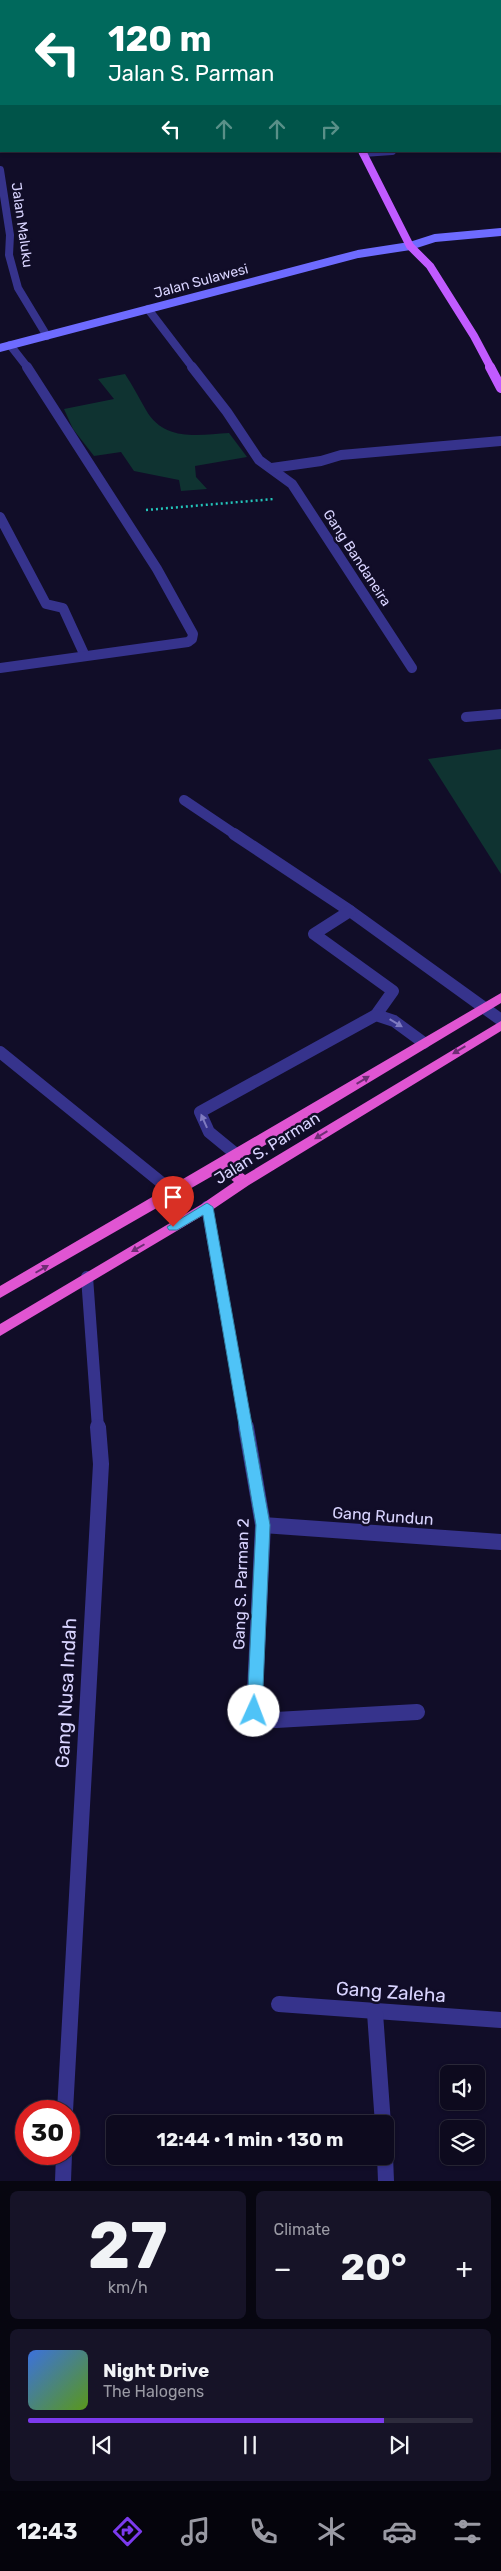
<!DOCTYPE html>
<html lang="en">
<head>
<meta charset="utf-8">
<style>
	:root { --surface:#0d0a1e; --page:#161327; --text:#f1f3f6; --muted:#9a9aa4; --line:#2d2b3c; --accent:#7c3aed }
	body { margin:0; font-family:Rubik,sans-serif; background:var(--page); color:var(--text); height:100vh; display:flex; flex-direction:column; font-size:19px; white-space:nowrap }
	* { box-sizing:border-box; margin:0 }
	p { font-size:16px; color:var(--muted) }
	.icon { flex:none; width:28px; height:28px; fill:none; stroke:currentColor; stroke-width:2; stroke-linecap:round; stroke-linejoin:round }
	.map { position:relative; height:2181px; overflow:hidden }
	.details { display:flex; flex-direction:column; gap:10px; padding:10px; background:#070610; flex:1 }
	.details>* { flex:none }
	.banner { position:absolute; left:0px; top:0px; width:501px; height:152px; box-shadow:0 1px 4px #0004,0 0 0 1px var(--line); background:#00695c; color:#fff; overflow:hidden }
	.controls { position:absolute; left:440px; top:2065px; display:grid; gap:10px }
	.controls a { display:grid; place-items:center; width:45px; height:45px; border-radius:8px; background:var(--surface); box-shadow:0 1px 4px #0004,0 0 0 1px var(--line); font-size:25px }
	.speed { position:absolute; left:15px; top:2100px; display:flex; gap:10px; font-size:25px; font-weight:700; text-align:center }
	.speed>* { display:grid; place-content:center; width:65px; height:65px; border-radius:50%; background:var(--surface); box-shadow:0 1px 4px #0004,0 0 0 1px var(--line); line-height:1 }
	.speed .limit { border:8px solid #d22; background:#fff; color:#111 }
	.pin { position:absolute; display:grid; place-items:center; width:42px; height:42px; color:#fff; margin:-51px -21px; border-radius:50% 50% 50% 0; rotate:-45deg; box-shadow:0 0 5px #0007 }
	.pin .icon { rotate:45deg }
	.me { position:absolute; width:55px; margin:-28px; rotate:2deg; stroke-linejoin:round; filter:drop-shadow(0 0 4px #0008) }
	.turn { display:flex; align-items:center; gap:18px; height:105px; padding:0 25px; font-size:22px }
	.turn .icon { width:65px; height:65px; stroke-width:2.5 }
	.turn b { display:block; font-size:35px; line-height:42px }
	.lanes { display:flex; align-items:center; height:48px; padding:0 25px; background:#0003; justify-content:center; gap:25px; direction:ltr }
	.lanes .off { opacity:.35 }
	.big { font-size:38px; font-weight:700; line-height:1.1 }
	.details .widget { flex:1; display:flex; flex-direction:column; justify-content:center; gap:8px; min-width:0; padding:0 18px; border-radius:8px; background:var(--page) }
	.details .dial { align-items:center; gap:0 }
	.dial b { font-size:65px; line-height:1 }
	.song { display:flex; align-items:center; gap:15px }
	.cover { width:60px; height:60px; border-radius:8px; background:linear-gradient(135deg,hsl(220 70% 55%),hsl(90 70% 35%)) }
	.played { height:5px; border-radius:2px; background:linear-gradient(90deg,var(--accent) 80%,var(--line) 80%) }
	.keys { display:flex; justify-content:space-around; direction:ltr }
	.heat { display:flex; justify-content:space-between; align-items:center; font-size:28px; direction:ltr }
	.details .tiles { flex:1; display:grid; gap:10px; grid-template-columns:1fr 1fr }
	.widget:last-child { grid-column:span 2 }
	.trip { position:absolute; left:106px; top:2115px; width:288px; height:50px; border-radius:8px; background:var(--surface); box-shadow:0 1px 4px #0004,0 0 0 1px var(--line); font-weight:700; line-height:50px; text-align:center }
	.menu { display:flex; height:80px; justify-content:space-around; align-items:center; background:#05040c; color:var(--muted) }
	.menu .icon { width:35px; height:35px }
	.menu .on { color:var(--accent) }
	.menu b { font-size:22px; color:var(--text) }
	.map>svg:first-child { display:block }
</style>
</head>
<body>
<div class="map">
<svg width="501" height="2181" viewBox="0 0 501 2181">
	<rect width="100%" height="100%" fill="#110d28"/>
	<g fill="#0f3331">
		<path d="M125 374C133 386 139 398 146 410 164 442 199 435 229 433L247 457 195 466 196 477 207 489 181 491 179 480 134 471 121 452 94 456 73 429 64 409 114 399 98 379Z"/>
		<path d="M501 749V874L428 759Z"/>
	</g>
	<path fill="#051e49" d="M0 0H501V37L500 1H1L0 76Z"/>
	<g fill="none" stroke-linecap="round" stroke-linejoin="round">
		<path stroke="#23c5ba" stroke-width="2.5" stroke-dasharray="2 3" stroke-linecap="butt" d="M146 510 274 499"/>
		<path stroke="#36338c" stroke-width="10" d="M184 800 236 835"/>
		<g stroke="#36338c" stroke-width="12">
			<path d="M234 834 350 911 501 1020"/>
			<path d="M350 911 314 934 393 991 376 1015"/>
			<path d="M237 1155 209 1132 200 1112 376 1015 394 1021 424 1043"/>
		</g>
		<g stroke="#36338c" stroke-width="8">
			<path d="M363 153 392 151"/>
			<path d="M0 170 10 235 9 255 18 288 47 336"/>
			<path d="M148 309 193 368"/>
			<path d="M10 345 28 368"/>
		</g>
		<g stroke="#36338c" stroke-width="10">
			<path d="M192 367 227 412 259 460 292 484 412 668"/>
			<path d="M272 468 321 461 341 455 501 441"/>
			<path d="M0 517 46 604 63 608 85 656"/>
			<path d="M0 668 188 642 192 639 193 634 157 569 27 367"/>
			<path d="M466 717 501 714"/>
		</g>
		<g stroke="#36338c" stroke-width="12">
			<path d="M0 1052 173 1192"/>
			<path d="M207 1207 246 1428"/>
			<path d="M87 1277 98 1428"/>
		</g>
		<g stroke="#36338c" stroke-width="16">
			<path d="M246 1427 263 1525 254 1711 261 1718 276 1720 417 1712"/>
			<path d="M263 1525 501 1542"/>
			<path d="M279 2004 501 2020"/>
			<path d="M375 2013 383 2124"/>
			<path d="M65 2111 101 1464 98 1427"/>
			<path d="M385 2156 386 2181"/>
			<path d="M63 2181 64 2154"/>
		</g>
		<path stroke="#6e6bff" stroke-width="8" d="M0 348 358 254 410 246 435 238 501 232"/>
		<path stroke="#c15bff" stroke-width="8" d="M362 151 410 246 430 266 474 336 491 368"/>
		<path stroke="#c15bff" stroke-width="10" d="M490 367 501 388"/>
		<path fill="#e055d2" fill-rule="evenodd" d="M501 993V1003L232 1165 245 1175 501 1021V1031L249 1185 212 1210 0 1336V1324L202 1204 234 1182 221 1171 0 1298V1286Z"/>
	</g>
	<defs><path id="oneway-solid" d="M-6-.8H1V-3.2L6.5 0L1 3.2V.8H-6Z" transform="scale(1.25)"/></defs>
	<g fill="#7f7bc0">
		<use href="#oneway-solid" transform="translate(396 1023) rotate(31)"/>
		<use href="#oneway-solid" transform="translate(204 1121) rotate(-114)"/>
	</g>
	<g fill="#6e2d74">
		<use href="#oneway-solid" transform="translate(459 1050) rotate(149)"/>
		<use href="#oneway-solid" transform="translate(363 1080) rotate(-31)"/>
		<use href="#oneway-solid" transform="translate(321 1135) rotate(149)"/>
		<use href="#oneway-solid" transform="translate(138 1248) rotate(150)"/>
		<use href="#oneway-solid" transform="translate(42 1269) rotate(-30)"/>
	</g>
	<path fill="#4fc3f7" stroke="#337fa1" d="M207 1203 213 1207 270 1525 262 1711 260 1715H249L247 1711 256 1525 203 1215 177 1230H169L167 1227Z"/>
	<g text-anchor="middle" dominant-baseline="central" stroke-width="5" stroke-linejoin="round" paint-order="stroke">
		<g font-size="14" fill="#d9d4ff" stroke="#110d28">
			<text transform="translate(22 225) rotate(82)">Jalan Maluku</text>
			<text transform="translate(201 281) rotate(-15)">Jalan Sulawesi</text>
			<text transform="translate(357 558) rotate(57)">Gang Bandaneira</text>
		</g>
		<g font-size="16" fill="#d9d4ff" stroke="#110d28">
			<text transform="translate(267 1148) rotate(-32)">Jalan S. Parman</text>
			<text transform="translate(383 1516) rotate(4)">Gang Rundun</text>
			<text transform="translate(241 1584) rotate(-88)">Gang S. Parman 2</text>
		</g>
		<g font-size="19" fill="#d9d4ff" stroke="#110d28">
			<text transform="translate(66 1693) rotate(-87)">Gang Nusa Indah</text>
			<text transform="translate(391 1992) rotate(4)">Gang Zaleha</text>
		</g>
	</g>
</svg>
<div class="controls">
<a><svg class="icon" aria-label="sound" viewBox="0 0 24 24"><path d="M4 9h4l5-4v14l-5-4H4zM17 9q2 3 0 6"/></svg></a>
<a><svg class="icon" aria-label="layers" viewBox="0 0 24 24"><path d="M12 4l9 5-9 5-9-5zM3 14l9 5 9-5"/></svg></a>
</div>
<div class="speed"><div class="limit">30</div></div>
<div class="pin" style="left:173px;top:1227px;background:#d93025"><svg class="icon" aria-label="arrive" viewBox="0 0 24 24"><path d="M6 21V4h12l-3 4 3 4H6"/></svg></div>
<svg class="me" style="left:254px;top:1711px" viewBox="-20 -20 40 40"><circle r="19" fill="#fff"/><path d="M0-13L10 11 0 6-10 11z" fill="#4fc3f7"/></svg>
<div class="trip">12:44 · 1 min · 130 m</div>
<div class="banner">
<div class="turn"><svg class="icon" aria-label="left" viewBox="0 0 24 24"><path d="M17 20v-9H6M10 6l-5 5 5 5"/></svg><div><b>120 m</b>Jalan S. Parman</div></div>
<div class="lanes"><svg class="icon" aria-label="left" viewBox="0 0 24 24"><path d="M17 20v-9H6M10 6l-5 5 5 5"/></svg><svg class="icon off" aria-label="ahead" viewBox="0 0 24 24"><path d="M12 20V5M6 11l6-6 6 6"/></svg><svg class="icon off" aria-label="ahead" viewBox="0 0 24 24"><path d="M12 20V5M6 11l6-6 6 6"/></svg><svg class="icon off" aria-label="right" viewBox="0 0 24 24"><path d="M7 20v-9h11M14 6l5 5-5 5"/></svg></div>
</div>
</div>
<section class="details">
<div class="tiles">
<div class="widget dial"><b>27</b><p>km/h</p></div>
<div class="widget"><p>Climate</p>
<div class="heat"><a>−</a><b class="big">20°</b><a>+</a></div>
</div>
<div class="widget">
<div class="song"><i class="cover"></i><div><b>Night Drive</b><p>The Halogens</p></div></div>
<div class="played"></div>
<div class="keys"><svg class="icon" aria-label="previous" viewBox="0 0 24 24"><path d="M18 5L8 12l10 7zM5 5v14"/></svg><svg class="icon" aria-label="pause" viewBox="0 0 24 24"><path d="M8 5v14M16 5v14"/></svg><svg class="icon" aria-label="next" viewBox="0 0 24 24"><path d="M6 5l10 7-10 7zM19 5v14"/></svg></div>
</div>
</div>
</section>
<nav class="menu">
<b>12:43</b>
<svg class="icon on" aria-label="directions" viewBox="0 0 24 24"><path d="M12 3l9 9-9 9-9-9zM9 14v-3h6M13 9l2 2-2 2"/></svg>
<svg class="icon" aria-label="music" viewBox="0 0 24 24"><path d="M9 18V5l10-2v13"/><circle cx="6" cy="18" r="3"/><circle cx="16" cy="16" r="3"/></svg>
<svg class="icon" aria-label="phone" viewBox="0 0 24 24"><path d="M5 4h4l2 5-3 2q2 4 5 5l2-3 5 2v4C11 20 4 13 5 4z"/></svg>
<svg class="icon" aria-label="climate" viewBox="0 0 24 24"><path d="M12 3v18M4 7l16 10M4 17L20 7"/></svg>
<svg class="icon" aria-label="car" viewBox="0 0 24 24"><path d="M5 17H2v-5l4-1 3-4h7l3 4 3 1v5h-3M9 17h6M6 11h13"/><circle cx="7" cy="17" r="2"/><circle cx="17" cy="17" r="2"/></svg>
<svg class="icon" aria-label="filters" viewBox="0 0 24 24"><path d="M4 7h16M4 17h16"/><circle cx="9" cy="7" r="2"/><circle cx="15" cy="17" r="2"/></svg>
</nav>
</body>
</html>
